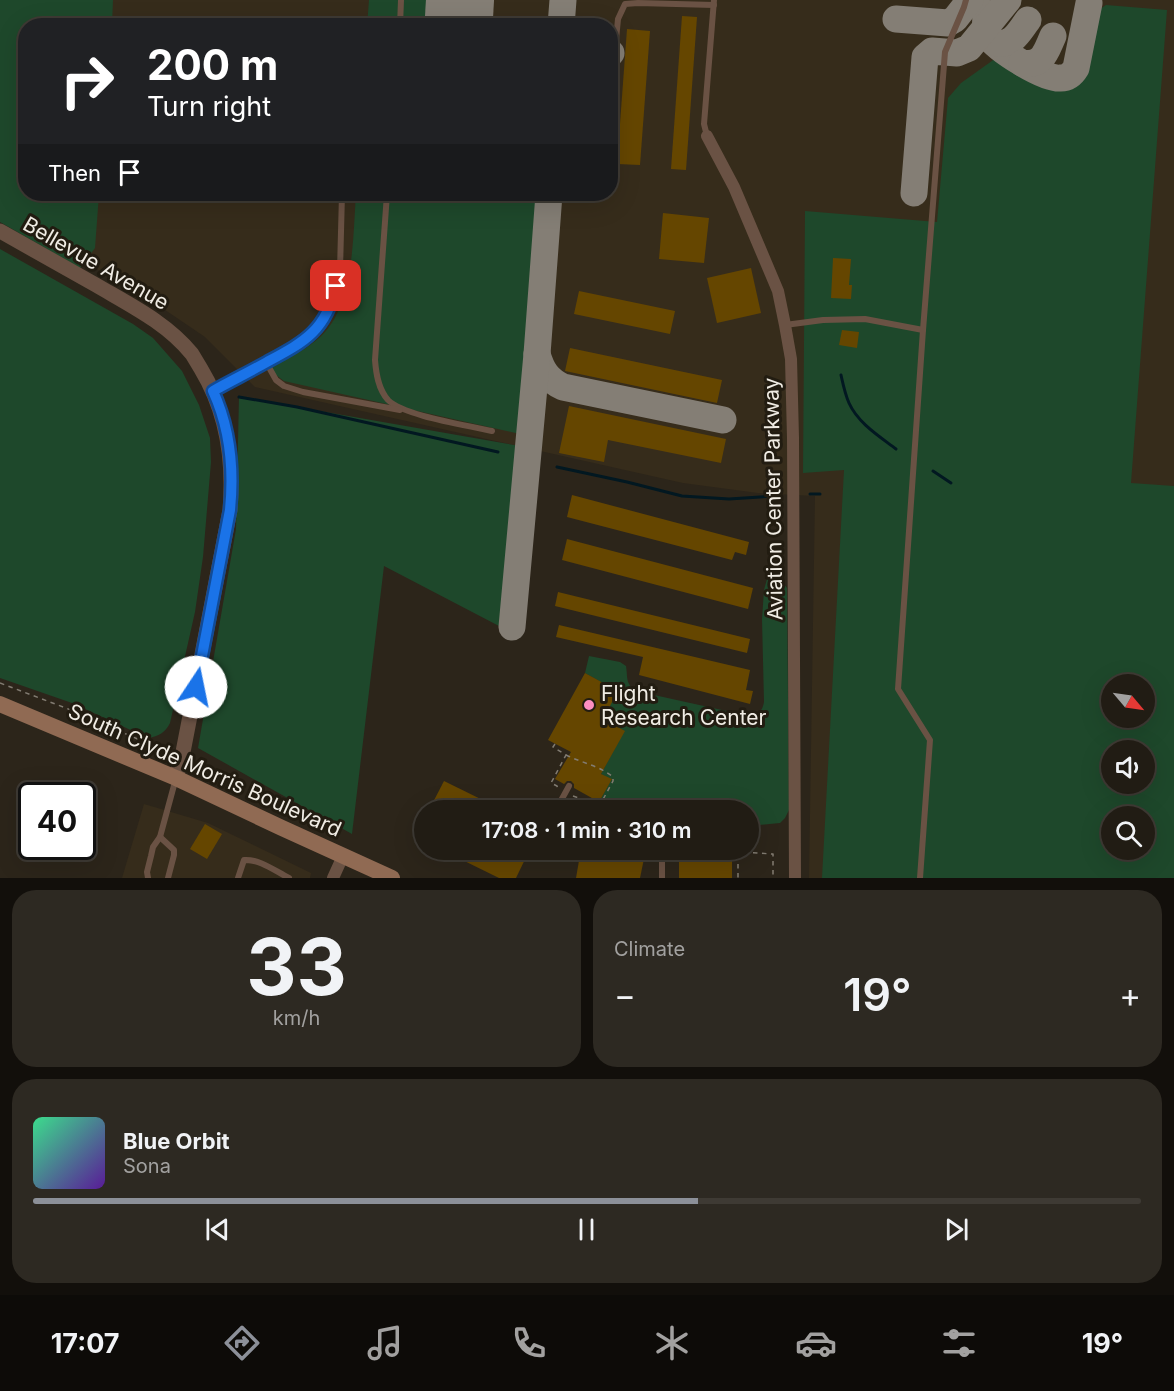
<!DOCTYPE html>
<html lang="en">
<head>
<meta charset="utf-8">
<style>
	:root { --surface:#211c14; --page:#2d2922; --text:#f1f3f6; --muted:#a2a1a0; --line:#3e3a34; --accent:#8c9099 }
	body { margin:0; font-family:Inter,sans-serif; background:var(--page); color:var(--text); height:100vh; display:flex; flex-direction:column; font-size:22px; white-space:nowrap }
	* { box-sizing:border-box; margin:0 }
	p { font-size:20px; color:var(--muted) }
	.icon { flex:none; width:33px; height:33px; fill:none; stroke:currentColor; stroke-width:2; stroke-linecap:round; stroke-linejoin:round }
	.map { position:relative; height:878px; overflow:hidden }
	.side { display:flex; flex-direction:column; gap:12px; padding:12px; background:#120f0b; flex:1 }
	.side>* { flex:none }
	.banner { position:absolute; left:18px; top:18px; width:600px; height:183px; border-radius:24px; box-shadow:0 6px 24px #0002,0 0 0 2px var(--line); background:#202124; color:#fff; overflow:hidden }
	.needle { width:39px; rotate:119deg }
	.controls { position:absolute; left:1101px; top:674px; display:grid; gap:12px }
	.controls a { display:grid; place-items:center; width:54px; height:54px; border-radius:50%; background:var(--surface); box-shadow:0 6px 24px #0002,0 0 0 2px var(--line); font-size:30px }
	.speed { position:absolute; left:18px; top:782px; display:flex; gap:12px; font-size:30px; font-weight:700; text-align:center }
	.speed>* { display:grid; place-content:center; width:78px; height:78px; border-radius:50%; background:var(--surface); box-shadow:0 6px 24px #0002,0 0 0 2px var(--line); line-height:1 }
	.speed .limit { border:3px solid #111; border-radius:9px; background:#fff; color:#111 }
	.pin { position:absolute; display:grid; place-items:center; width:51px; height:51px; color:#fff; margin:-26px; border-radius:12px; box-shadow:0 3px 9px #0006 }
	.me { position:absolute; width:66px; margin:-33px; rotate:11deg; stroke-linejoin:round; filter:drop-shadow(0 0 4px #0008) }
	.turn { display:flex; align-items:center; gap:21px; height:126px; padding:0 30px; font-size:27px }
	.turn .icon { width:78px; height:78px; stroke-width:2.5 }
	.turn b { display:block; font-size:42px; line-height:51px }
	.then { display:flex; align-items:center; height:57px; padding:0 30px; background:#0003; gap:12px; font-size:22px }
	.big { font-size:45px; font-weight:600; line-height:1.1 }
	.side .widget { flex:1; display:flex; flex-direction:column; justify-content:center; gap:9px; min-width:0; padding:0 21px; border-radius:24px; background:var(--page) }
	.side .dial { align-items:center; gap:0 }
	.dial b { font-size:78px; line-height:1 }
	.song { display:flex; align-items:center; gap:18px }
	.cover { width:72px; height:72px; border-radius:9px; background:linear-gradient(135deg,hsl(150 70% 55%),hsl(270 70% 35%)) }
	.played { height:6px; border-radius:3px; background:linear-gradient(90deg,var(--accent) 60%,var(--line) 60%) }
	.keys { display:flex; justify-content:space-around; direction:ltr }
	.heat { display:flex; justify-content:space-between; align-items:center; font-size:33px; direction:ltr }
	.side .tiles { flex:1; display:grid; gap:12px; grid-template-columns:1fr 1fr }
	.widget:last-child { grid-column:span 2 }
	.trip { position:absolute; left:414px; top:800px; width:345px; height:60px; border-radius:30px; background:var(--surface); box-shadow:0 6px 24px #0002,0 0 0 2px var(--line); font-weight:600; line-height:60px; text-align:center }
	.menu { display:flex; height:96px; justify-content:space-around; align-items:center; background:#0d0b08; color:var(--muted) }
	.menu .icon { width:42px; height:42px }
	.menu .current { color:var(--accent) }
	.menu b { font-size:27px; color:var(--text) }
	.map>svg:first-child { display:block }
</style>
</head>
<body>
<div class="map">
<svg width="1174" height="878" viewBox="0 0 1174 878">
	<rect width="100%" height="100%" fill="#2c251a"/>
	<g fill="#362c1b" fill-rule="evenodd">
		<path d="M0 0H1174V878H809L815 496 758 493 683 483 255 387 205 337 146 297 0 214ZM26 26H610V194H26ZM1112 684H1144V717H1112ZM1112 750H1144V783H1112ZM1112 816H1144V849H1112Z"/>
		<path d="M144 804 208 823 311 873 310 878H122Z"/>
	</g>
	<g fill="#1e482b" fill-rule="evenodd">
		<path d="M0 0H113L112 25 26 26V194H99L95 248 80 268 0 222Z"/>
		<path d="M369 0H435V14L525 22 537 25 367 26Z"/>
		<path d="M1106 5 1167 10 1131 483 1174 486V878H822L844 470 803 473 805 211 937 222 948 98 961 83 996 58C1020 72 1064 106 1085 71L1097 11ZM1112 684H1144V717H1112ZM1112 750H1144V783H1112ZM1112 816H1144V849H1112Z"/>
		<path d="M356 194H537L520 434 284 381 276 375 271 368C289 357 311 348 325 332 354 300 353 235 356 194Z"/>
		<path d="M0 249 133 324 153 338 182 371 199 405 210 438 211 462 203 557 195 612 170 723C165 733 159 736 148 738L72 703 0 678Z"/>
		<path d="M239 397 520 446 499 626 384 566 352 834 198 748 236 529Z"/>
		<path d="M774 577 780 579 787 588 789 810 785 818 780 823 749 826 748 810H619L600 805 599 802 611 780 601 774 624 731 603 719 617 691 585 673 589 656 620 662 626 666C628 678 625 683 636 691L749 716C759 714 762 712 764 702L762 619 764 590 767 579Z"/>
	</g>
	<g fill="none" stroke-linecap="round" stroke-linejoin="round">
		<g stroke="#021821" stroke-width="3">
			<path d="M841 375C843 384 845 394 849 403 858 423 879 436 896 449"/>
			<path d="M239 397 297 407 498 452"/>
			<path d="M557 467 627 482 682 496 729 499 774 496"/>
			<path d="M933 471 951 483"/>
			<path d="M810 494H820"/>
		</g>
		<g stroke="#847e75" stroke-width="27">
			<path d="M986 13C986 21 984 30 988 36 997 50 1045 80 1061 78 1069 78 1073 73 1076 68L1089 3"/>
			<path d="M896 19 948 23 955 19 970 0"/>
			<path d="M561 26 563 0"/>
			<path d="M984 36C989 38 993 42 997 43 1013 46 1020 30 1028 20"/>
			<path d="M610 53H611"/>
			<path d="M1022 63C1043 67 1046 51 1053 36"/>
			<path d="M914 193 925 57 932 51 957 53 969 48 1008 0"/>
			<path d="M537 354C542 371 548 380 563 387L723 420"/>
			<path d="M512 627 537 354 549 194"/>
		</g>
		<path stroke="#847e75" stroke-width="68" d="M459 17 460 0"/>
	</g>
	<g fill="#654600">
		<path d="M682 16 697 17 686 170 671 169Z"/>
		<path d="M627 29 650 31 640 165 617 164Z"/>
		<path d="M663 213 709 218 704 263 659 259Z"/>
		<path d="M833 258 851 259 849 285H852L851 299 831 298Z"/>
		<path d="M751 268 761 313 717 323 707 278Z"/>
		<path d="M579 291 675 311 670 334 574 314Z"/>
		<path d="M842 330 859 332 857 348 839 345Z"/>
		<path d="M570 348 722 380 717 403 565 371Z"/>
		<path d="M569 406 726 439 721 463 608 440 604 462 559 453Z"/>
		<path d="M572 495 749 542 746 555 735 552 732 560 567 517Z"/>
		<path d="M567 539 753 588 748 609 562 560Z"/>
		<path d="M558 592 750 639 747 653 555 606Z"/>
		<path d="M559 625 750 670 746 690 753 691 750 704 639 675 643 657 556 637Z"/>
		<path d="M585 673 618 691 603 719 625 731 601 774 612 779 599 802 574 788V784L571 781H567L564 784 555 779 571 752 548 740Z"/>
		<path d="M444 781 503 810H429Z"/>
		<path d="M205 824 222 834 207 859 190 849Z"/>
		<path d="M440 849H530L516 878H499Z"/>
		<path d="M581 849H646L640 878H576Z"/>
		<path d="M732 853V878H679V854Z"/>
	</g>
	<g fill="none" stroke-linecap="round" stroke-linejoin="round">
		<g stroke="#827c72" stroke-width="1.5" stroke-dasharray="4.5 4.5" stroke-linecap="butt">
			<path d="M0 683 71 710 156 747H167"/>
			<path d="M555 744 553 747 566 755 551 783 557 786 558 790"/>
			<path d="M566 755C582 763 600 766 613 777V781L600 805 616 810"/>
			<path d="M573 796 599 805"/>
			<path d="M738 849V852L773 854V878"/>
			<path d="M645 850 652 852"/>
			<path d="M669 852H738V878"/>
		</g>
		<g stroke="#6a5244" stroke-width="6">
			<path d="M400 26 401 0"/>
			<path d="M610 102 618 19 625 4 638 3 714 5"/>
			<path d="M707 136 704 124 714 0"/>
			<path d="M387 194 375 360C376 373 378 389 388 400 404 416 467 425 492 431"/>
			<path d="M785 325 823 320 865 319 923 330"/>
			<path d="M266 362 276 380 284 386 303 392 400 410"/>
			<path d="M213 391 300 344 315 331 324 318 333 302 340 270 342 194"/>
			<path d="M558 806 569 786"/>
			<path d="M160 837 174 850V855L168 878"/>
			<path d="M148 878 147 872 151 856 153 847 160 837 176 778"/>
			<path d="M238 878 244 860C260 859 275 871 289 878"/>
			<path d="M662 878V849"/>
			<path d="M920 878 930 740 898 689 923 330 945 52 964 7 966 0"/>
		</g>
		<g stroke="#6a5244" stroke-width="12">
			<path d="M707 136 734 187 778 291 785 325 791 359 793 438 795 878"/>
			<path d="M333 878 343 856"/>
		</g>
		<path stroke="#6a5244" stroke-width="15" d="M0 231C32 249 64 267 96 285 130 305 167 323 192 354 195 359 198 364 201 369 227 412 234 461 230 510L183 752 176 778"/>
		<path stroke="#906a53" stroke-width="16" d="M0 704 176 778 282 828 392 878"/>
	</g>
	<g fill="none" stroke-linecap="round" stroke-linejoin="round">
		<defs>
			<path id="route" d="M196 687 230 510C234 470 230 428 213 391 231 381 249 372 267 362 304 342 326 331 336 286"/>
		</defs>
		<use href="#route" stroke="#114b97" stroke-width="15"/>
		<use href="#route" stroke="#1a73e8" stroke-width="10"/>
	</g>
	<circle fill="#fd8ec0" stroke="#221c11" stroke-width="2" cx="589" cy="705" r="6"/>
	<g text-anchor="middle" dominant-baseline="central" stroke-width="6" stroke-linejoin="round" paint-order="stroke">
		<g font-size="21" fill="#f0ece4" stroke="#221c11">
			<text transform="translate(96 263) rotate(30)">Bellevue Avenue</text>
			<text transform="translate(773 499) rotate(-91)">Aviation Center Parkway</text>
			<text transform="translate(205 770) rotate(24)">South Clyde Morris Boulevard</text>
		</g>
		<g font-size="21" fill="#f0ece4" stroke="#221c11" text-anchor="start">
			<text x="601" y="693">Flight<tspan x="601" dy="24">Research Center</tspan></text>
		</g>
	</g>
</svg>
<div class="controls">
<a><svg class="needle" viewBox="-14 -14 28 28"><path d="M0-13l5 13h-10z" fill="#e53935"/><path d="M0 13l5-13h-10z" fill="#a2a1a0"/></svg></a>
<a><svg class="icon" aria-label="sound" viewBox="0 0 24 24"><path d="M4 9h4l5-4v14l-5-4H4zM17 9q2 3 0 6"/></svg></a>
<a><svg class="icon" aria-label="search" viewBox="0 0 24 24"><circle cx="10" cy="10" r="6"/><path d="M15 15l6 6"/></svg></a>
</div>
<div class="speed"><div class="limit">40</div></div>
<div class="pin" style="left:336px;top:286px;background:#d93025"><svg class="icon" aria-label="arrive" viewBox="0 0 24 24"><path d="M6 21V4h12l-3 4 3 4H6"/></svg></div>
<svg class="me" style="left:196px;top:687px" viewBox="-20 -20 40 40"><circle r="19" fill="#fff"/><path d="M0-13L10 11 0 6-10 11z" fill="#1a73e8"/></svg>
<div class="trip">17:08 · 1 min · 310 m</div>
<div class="banner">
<div class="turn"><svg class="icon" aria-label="right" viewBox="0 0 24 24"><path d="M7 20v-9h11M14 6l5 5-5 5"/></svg><div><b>200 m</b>Turn right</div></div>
<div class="then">Then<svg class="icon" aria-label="arrive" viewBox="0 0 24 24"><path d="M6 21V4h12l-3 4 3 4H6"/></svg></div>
</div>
</div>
<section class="side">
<div class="tiles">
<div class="widget dial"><b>33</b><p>km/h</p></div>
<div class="widget"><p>Climate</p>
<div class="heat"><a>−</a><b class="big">19°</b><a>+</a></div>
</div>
<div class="widget">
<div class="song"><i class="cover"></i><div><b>Blue Orbit</b><p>Sona</p></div></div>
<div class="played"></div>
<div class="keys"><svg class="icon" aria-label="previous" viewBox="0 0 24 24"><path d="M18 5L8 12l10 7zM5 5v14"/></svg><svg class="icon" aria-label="pause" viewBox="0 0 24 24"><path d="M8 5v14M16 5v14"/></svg><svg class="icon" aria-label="next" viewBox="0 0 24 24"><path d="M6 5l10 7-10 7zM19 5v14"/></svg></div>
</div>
</div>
</section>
<nav class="menu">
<b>17:07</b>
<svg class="icon current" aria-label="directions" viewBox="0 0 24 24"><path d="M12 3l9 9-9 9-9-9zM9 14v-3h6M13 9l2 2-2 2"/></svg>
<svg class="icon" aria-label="music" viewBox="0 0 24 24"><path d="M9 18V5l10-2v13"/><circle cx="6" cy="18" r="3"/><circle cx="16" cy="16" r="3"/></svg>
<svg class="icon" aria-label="phone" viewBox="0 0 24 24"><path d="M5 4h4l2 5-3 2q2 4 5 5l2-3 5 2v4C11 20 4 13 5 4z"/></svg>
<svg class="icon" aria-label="climate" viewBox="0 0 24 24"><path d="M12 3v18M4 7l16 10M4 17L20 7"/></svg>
<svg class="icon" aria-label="car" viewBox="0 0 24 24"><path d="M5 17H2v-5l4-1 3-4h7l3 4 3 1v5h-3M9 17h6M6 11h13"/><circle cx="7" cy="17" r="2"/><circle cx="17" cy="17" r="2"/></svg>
<svg class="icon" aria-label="filters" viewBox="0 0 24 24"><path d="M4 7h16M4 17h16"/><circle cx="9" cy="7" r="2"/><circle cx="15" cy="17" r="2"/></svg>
<b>19°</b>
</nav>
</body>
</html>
